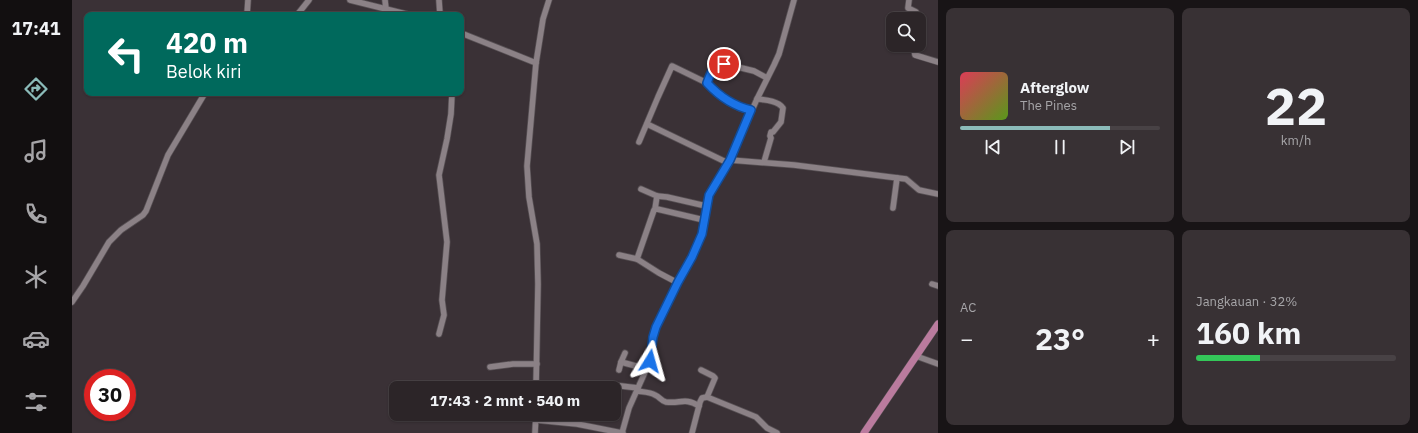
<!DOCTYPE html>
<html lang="id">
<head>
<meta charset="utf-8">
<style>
	:root { --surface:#2c2528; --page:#383134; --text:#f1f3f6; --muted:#a6a5a8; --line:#484245; --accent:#8bbbb9 }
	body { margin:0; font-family:"IBM Plex Sans",sans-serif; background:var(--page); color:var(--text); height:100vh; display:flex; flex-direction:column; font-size:15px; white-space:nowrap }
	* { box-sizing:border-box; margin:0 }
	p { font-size:13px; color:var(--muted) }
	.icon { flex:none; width:22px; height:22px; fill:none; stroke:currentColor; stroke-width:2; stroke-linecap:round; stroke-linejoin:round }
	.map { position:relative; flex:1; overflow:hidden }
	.details { display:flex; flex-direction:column; gap:8px; padding:8px; background:#181416; width:480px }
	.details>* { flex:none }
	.guide { position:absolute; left:12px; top:12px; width:380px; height:84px; border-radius:8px; box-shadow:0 1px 3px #0004,0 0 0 1px var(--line); background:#00695c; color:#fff; overflow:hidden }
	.tools { position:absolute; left:814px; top:12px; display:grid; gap:8px }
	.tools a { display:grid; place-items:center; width:40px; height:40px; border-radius:8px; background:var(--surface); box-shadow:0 1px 3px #0004,0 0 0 1px var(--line); font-size:20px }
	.speed { position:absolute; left:12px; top:369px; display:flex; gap:8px; font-size:20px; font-weight:700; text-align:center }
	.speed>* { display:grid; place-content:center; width:52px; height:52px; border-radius:50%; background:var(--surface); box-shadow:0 1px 3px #0004,0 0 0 1px var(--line); line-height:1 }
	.speed .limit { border:6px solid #d22; background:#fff; color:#111 }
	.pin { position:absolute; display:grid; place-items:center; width:34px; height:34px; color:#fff; margin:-17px; border:2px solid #fff; border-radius:50%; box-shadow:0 1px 4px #0007 }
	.me { position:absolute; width:44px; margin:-22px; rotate:8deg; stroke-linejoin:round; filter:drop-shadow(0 0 3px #0008) }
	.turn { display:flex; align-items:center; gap:14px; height:84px; padding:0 16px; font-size:18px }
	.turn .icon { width:52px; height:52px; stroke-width:2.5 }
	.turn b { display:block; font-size:28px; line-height:34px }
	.big { font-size:30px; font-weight:700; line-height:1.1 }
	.details .widget { flex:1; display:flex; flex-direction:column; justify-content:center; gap:6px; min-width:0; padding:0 14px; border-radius:8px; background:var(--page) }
	.details .dial { align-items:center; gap:0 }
	.dial b { font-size:52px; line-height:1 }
	.song { display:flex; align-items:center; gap:12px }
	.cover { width:48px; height:48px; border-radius:6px; background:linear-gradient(135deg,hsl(350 70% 55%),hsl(90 70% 35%)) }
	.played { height:4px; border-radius:2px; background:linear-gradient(90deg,var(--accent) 75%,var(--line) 75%) }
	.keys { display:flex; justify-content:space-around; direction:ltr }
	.heat { display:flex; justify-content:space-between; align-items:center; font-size:22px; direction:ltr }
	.charge { height:6px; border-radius:3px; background:linear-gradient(90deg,#34c759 32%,var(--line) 0) }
	.details .tiles { flex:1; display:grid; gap:8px; grid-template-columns:repeat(2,1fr) }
	.trip { position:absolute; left:317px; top:381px; width:232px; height:40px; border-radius:8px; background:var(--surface); box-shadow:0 1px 3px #0004,0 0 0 1px var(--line); font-weight:700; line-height:40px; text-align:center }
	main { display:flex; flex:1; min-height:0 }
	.tabs { display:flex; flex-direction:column; width:72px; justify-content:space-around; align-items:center; background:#120f10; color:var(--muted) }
	.tabs .icon { width:28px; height:28px }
	.tabs .on { color:var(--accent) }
	.tabs b { font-size:18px; color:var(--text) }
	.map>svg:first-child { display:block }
</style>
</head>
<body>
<main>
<nav class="tabs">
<b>17:41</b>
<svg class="icon on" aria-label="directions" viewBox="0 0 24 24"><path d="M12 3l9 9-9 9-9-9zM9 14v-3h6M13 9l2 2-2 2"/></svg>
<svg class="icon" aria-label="music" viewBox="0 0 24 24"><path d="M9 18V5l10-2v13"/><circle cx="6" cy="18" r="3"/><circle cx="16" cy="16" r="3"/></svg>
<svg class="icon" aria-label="phone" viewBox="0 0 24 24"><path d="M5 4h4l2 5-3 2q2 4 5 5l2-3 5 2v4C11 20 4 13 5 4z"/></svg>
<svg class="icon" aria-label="climate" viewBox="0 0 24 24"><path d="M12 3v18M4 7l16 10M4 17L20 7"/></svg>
<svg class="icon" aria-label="car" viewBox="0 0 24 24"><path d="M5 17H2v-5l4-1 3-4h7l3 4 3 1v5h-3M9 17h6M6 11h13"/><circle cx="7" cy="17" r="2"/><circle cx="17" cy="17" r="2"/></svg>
<svg class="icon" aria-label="filters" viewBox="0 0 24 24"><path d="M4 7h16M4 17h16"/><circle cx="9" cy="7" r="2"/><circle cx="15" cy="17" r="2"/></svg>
</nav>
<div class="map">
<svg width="866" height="433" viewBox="0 0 866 433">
	<rect width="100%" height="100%" fill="#3a3136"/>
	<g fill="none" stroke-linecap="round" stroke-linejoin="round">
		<defs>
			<g id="minor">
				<path d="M278 0 338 15"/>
				<path d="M313 0 314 9"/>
				<path d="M367 0 368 15"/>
				<path d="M837 0 836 8 844 12 842 19"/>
				<path d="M175 15 176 0"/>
				<path d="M225 15 237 0"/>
				<path d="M847 24 848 26 847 31"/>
				<path d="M389 33 464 63"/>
				<path d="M843 45 842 50 843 55 866 62"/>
				<path d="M635 83 643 67 649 66 653 64 682 71 695 78"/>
				<path d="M685 99C694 100 706 101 711 108L709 122 701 132H699L698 136 699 138 692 162"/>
				<path d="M575 124 656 163"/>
				<path d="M567 142 586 97 600 66 635 83 656 102 668 108 679 111"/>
				<path d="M658 160 722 165 834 179 847 190 866 194"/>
				<path d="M569 189 585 196 583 209"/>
				<path d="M585 196 595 197 634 206"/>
				<path d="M821 208 825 178"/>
				<path d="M547 255 565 259"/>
				<path d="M606 283 587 273 565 259 582 210 585 209 632 220"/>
				<path d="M860 284 866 286"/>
				<path d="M0 302 11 286 37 242 49 230 71 215 74 211 96 155 133 93"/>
				<path d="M367 334 372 315 370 300 375 242 367 175 375 139 379 114 380 93"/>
				<path d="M553 353 549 362 575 369"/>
				<path d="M844 356 866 364"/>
				<path d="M418 367 441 364H465"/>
				<path d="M547 370 549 362"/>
				<path d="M629 370 641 376 643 378 635 397 684 417 695 428 705 433"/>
				<path d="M541 385 566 388"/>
				<path d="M464 388 466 284 465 244 457 197 455 166 464 63 471 19 477 0"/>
				<path d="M565 391C571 392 578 392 583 395 588 397 589 401 594 402 609 404 612 397 627 406"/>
				<path d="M464 420 505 424 550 433"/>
				<path d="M463 433 464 414"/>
				<path d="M551 433H550L557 408 578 361 583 329 628 240 634 206 640 190 658 160 685 99 702 65 707 54 722 0"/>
				<path d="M620 433 628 402 630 398 635 397"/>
			</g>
			<path id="major" d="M792 433 866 324"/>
		</defs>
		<use href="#minor" stroke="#575054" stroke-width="7"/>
		<use href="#major" stroke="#575054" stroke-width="8"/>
		<use href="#minor" stroke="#8b8186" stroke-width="5.5"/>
		<use href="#major" stroke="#ba7b9e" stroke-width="7"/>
	</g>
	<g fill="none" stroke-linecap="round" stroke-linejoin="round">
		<defs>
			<path id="route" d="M578 361 581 337 584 327 606 282 620 257 630 234 637 195 658 160 679 110C661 106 648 97 635 83 638 76 640 65 649 66L652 64"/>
		</defs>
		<use href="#route" stroke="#114b97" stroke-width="10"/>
		<use href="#route" stroke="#1a73e8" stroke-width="7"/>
	</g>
</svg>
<div class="tools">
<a><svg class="icon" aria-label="search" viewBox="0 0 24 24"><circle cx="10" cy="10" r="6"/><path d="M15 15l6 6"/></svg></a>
</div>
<div class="speed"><div class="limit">30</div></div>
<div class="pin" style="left:652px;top:64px;background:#d93025"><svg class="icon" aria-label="arrive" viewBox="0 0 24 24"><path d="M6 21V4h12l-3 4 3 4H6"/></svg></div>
<svg class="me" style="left:578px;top:361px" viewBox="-20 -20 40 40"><path d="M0-17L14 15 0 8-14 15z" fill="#1a73e8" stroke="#fff" stroke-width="4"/></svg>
<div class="trip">17:43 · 2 mnt · 540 m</div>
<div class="guide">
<div class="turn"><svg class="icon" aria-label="left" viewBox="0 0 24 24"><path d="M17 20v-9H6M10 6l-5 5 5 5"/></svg><div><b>420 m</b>Belok kiri</div></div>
</div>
</div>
<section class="details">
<div class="tiles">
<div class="widget">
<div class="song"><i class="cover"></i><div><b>Afterglow</b><p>The Pines</p></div></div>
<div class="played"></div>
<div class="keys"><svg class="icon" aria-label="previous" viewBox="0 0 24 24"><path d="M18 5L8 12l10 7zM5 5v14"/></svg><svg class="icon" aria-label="pause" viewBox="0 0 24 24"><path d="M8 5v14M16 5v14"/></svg><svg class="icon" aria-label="next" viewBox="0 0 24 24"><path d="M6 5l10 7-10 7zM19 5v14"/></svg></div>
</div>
<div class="widget dial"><b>22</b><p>km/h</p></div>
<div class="widget"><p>AC</p>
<div class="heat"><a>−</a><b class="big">23°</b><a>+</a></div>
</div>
<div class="widget"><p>Jangkauan · 32%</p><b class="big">160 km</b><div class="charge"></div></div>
</div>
</section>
</main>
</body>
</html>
